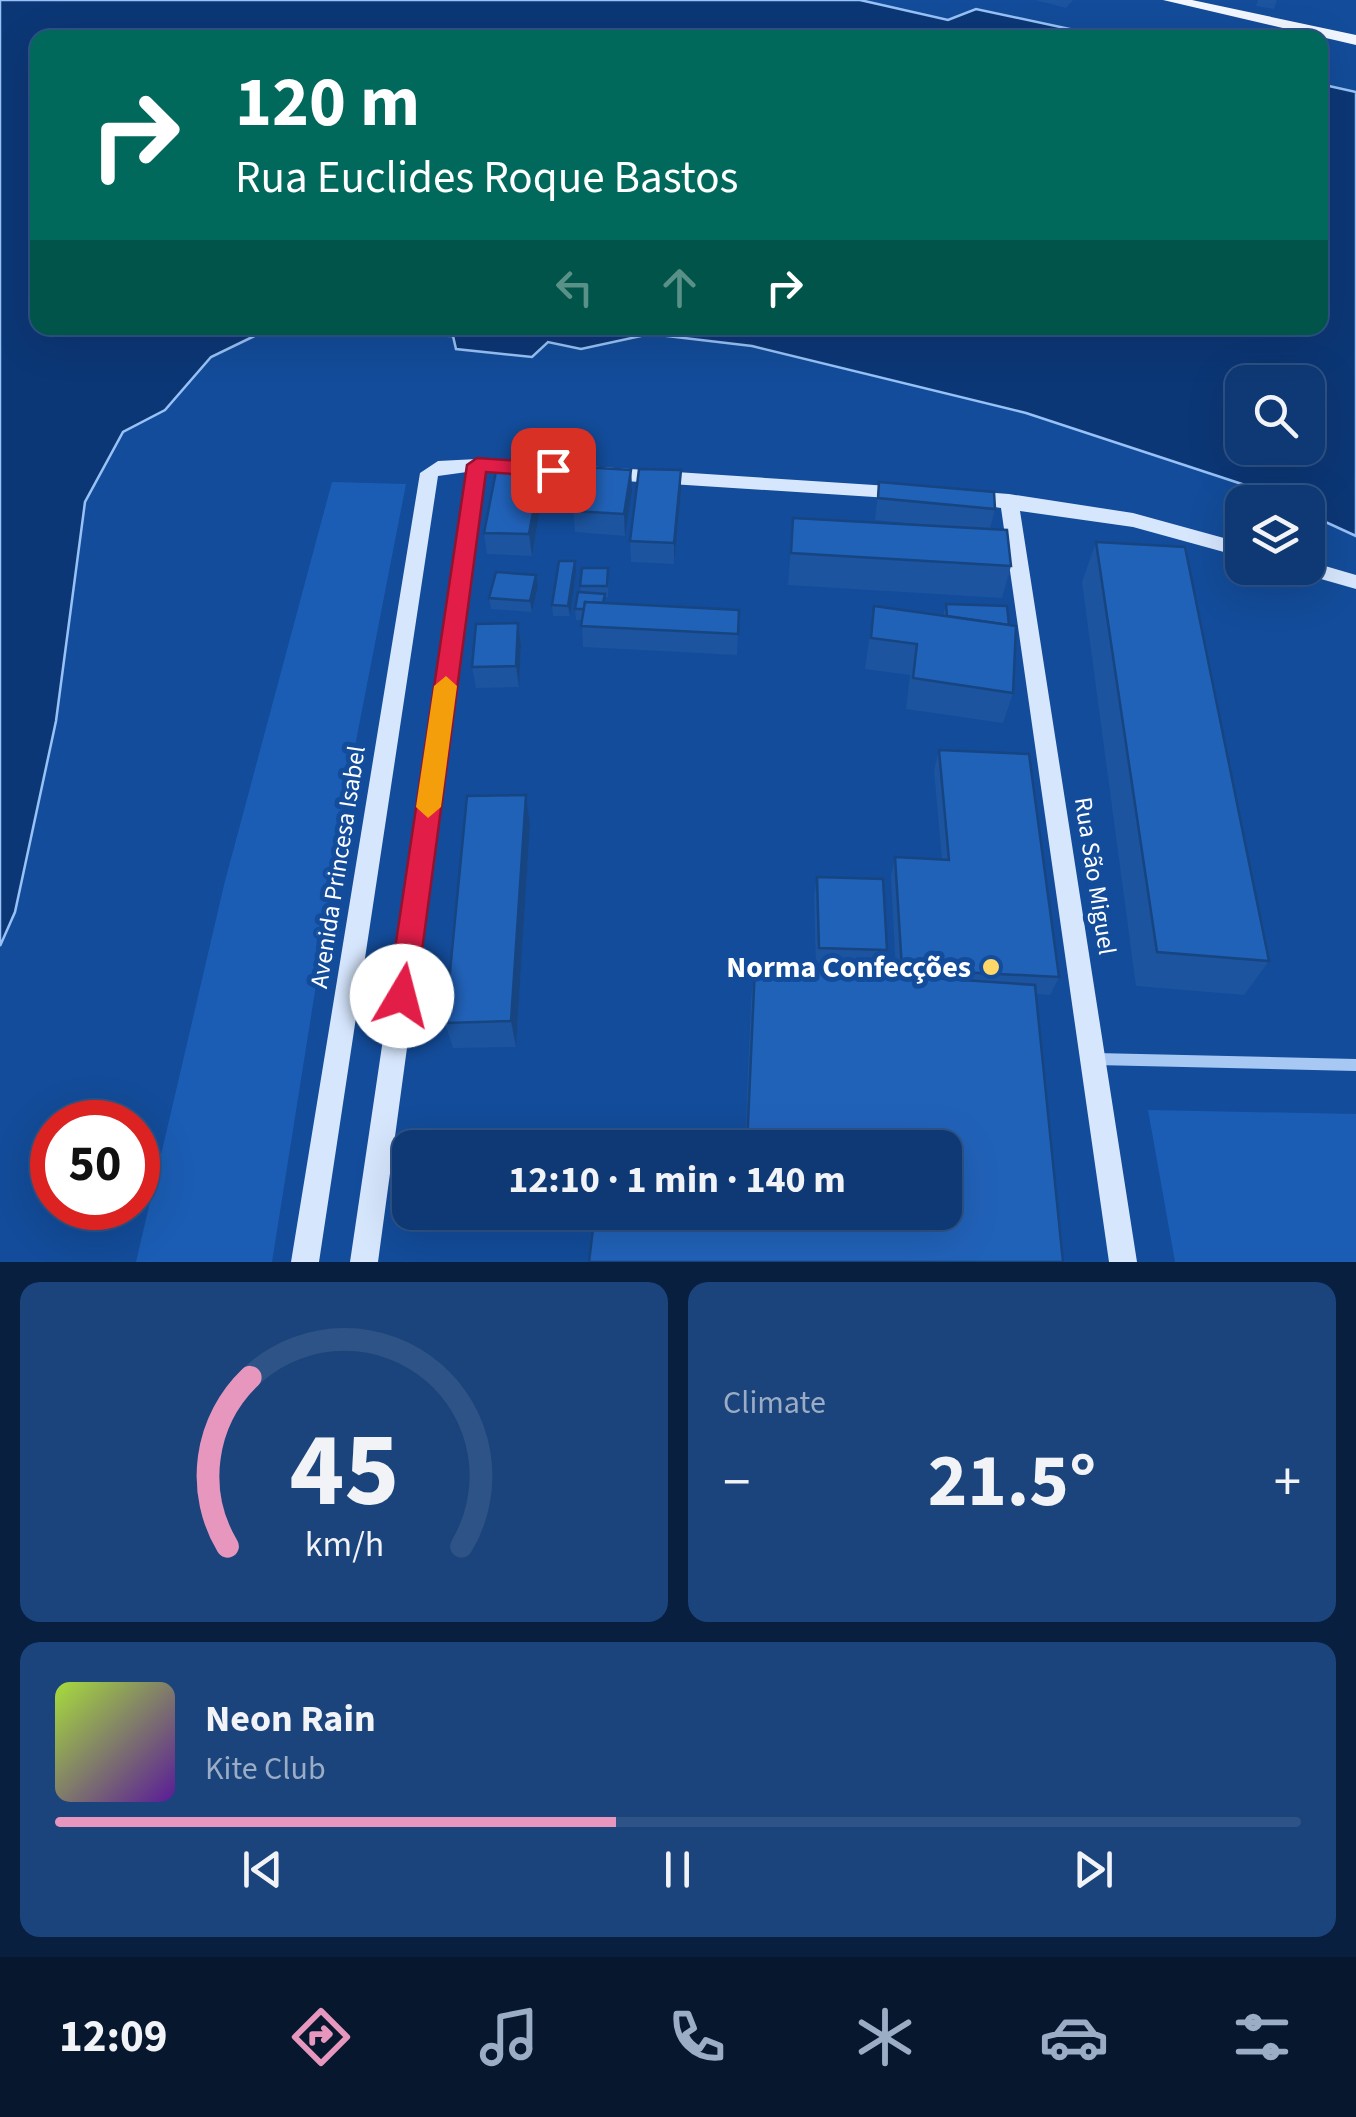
<!DOCTYPE html>
<html lang="en">
<head>
<meta charset="utf-8">
<style>
	:root { --surface:#0e3974; --page:#1c447c; --text:#f1f3f6; --muted:#9bacc5; --line:#2e5386; --accent:#e797bd }
	body { margin:0; font-family:"Source Sans 3",sans-serif; background:var(--page); color:var(--text); height:100vh; display:flex; flex-direction:column; font-size:38px; white-space:nowrap }
	* { box-sizing:border-box; margin:0 }
	p { font-size:32px; color:var(--muted) }
	.icon { flex:none; width:55px; height:55px; fill:none; stroke:currentColor; stroke-width:2; stroke-linecap:round; stroke-linejoin:round }
	.map { position:relative; height:1262px; overflow:hidden }
	.drawer { display:flex; flex-direction:column; gap:20px; padding:20px; background:#081f40; flex:1 }
	.drawer>* { flex:none }
	.guide { position:absolute; left:30px; top:30px; width:1298px; height:305px; border-radius:20px; box-shadow:0 10px 40px #0002,0 0 0 2px var(--line); background:#00695c; color:#fff; overflow:hidden }
	.buttons { position:absolute; left:1225px; top:365px; display:grid; gap:20px }
	.buttons a { display:grid; place-items:center; width:100px; height:100px; border-radius:20px; background:var(--surface); box-shadow:0 10px 40px #0002,0 0 0 2px var(--line); font-size:50px }
	.speed { position:absolute; left:30px; top:1100px; display:flex; gap:20px; font-size:50px; font-weight:700; text-align:center }
	.speed>* { display:grid; place-content:center; width:130px; height:130px; border-radius:50%; background:var(--surface); box-shadow:0 10px 40px #0002,0 0 0 2px var(--line); line-height:1 }
	.speed .limit { border:15px solid #d22; background:#fff; color:#111 }
	.pin { position:absolute; display:grid; place-items:center; width:85px; height:85px; color:#fff; margin:-42px; border-radius:20px; box-shadow:0 5px 15px #0006 }
	.me { position:absolute; width:110px; margin:-55px; rotate:8deg; stroke-linejoin:round; filter:drop-shadow(0 0 8px #0008) }
	.turn { display:flex; align-items:center; gap:35px; height:210px; padding:0 40px; font-size:45px }
	.turn .icon { width:130px; height:130px; stroke-width:2.5 }
	.turn b { display:block; font-size:70px; line-height:85px }
	.lanes { display:flex; align-items:center; height:95px; padding:0 40px; background:#0003; justify-content:center; gap:50px; direction:ltr }
	.lanes .off { opacity:.35 }
	.big { font-size:75px; font-weight:700; line-height:1.1 }
	.drawer .card { flex:1; display:flex; flex-direction:column; justify-content:center; gap:15px; min-width:0; padding:0 35px; border-radius:20px; background:var(--page) }
	.drawer .dial { align-items:center; gap:0 }
	.dial svg { height:260px; overflow:visible; fill:none; stroke:var(--line); stroke-width:7; stroke-linecap:round; text-anchor:middle }
	.dial text { fill:var(--text); stroke:none }
	.song { display:flex; align-items:center; gap:30px }
	.cover { width:120px; height:120px; border-radius:15px; background:linear-gradient(135deg,hsl(80 70% 55%),hsl(270 70% 35%)) }
	.played { height:10px; border-radius:5px; background:linear-gradient(90deg,var(--accent) 45%,var(--line) 45%) }
	.keys { display:flex; justify-content:space-around; direction:ltr }
	.heat { display:flex; justify-content:space-between; align-items:center; font-size:55px; direction:ltr }
	.drawer .tiles { flex:1; display:grid; gap:20px; grid-template-columns:1fr 1fr }
	.card:last-child { grid-column:span 2 }
	.trip { position:absolute; left:392px; top:1130px; width:570px; height:100px; border-radius:20px; background:var(--surface); box-shadow:0 10px 40px #0002,0 0 0 2px var(--line); font-weight:700; line-height:100px; text-align:center }
	.tabs { display:flex; height:160px; justify-content:space-around; align-items:center; background:#06172e; color:var(--muted) }
	.tabs .icon { width:70px; height:70px }
	.tabs .on { color:var(--accent) }
	.tabs b { font-size:45px; color:var(--text) }
	.map>svg:first-child { display:block }
</style>
</head>
<body>
<div class="map">
<svg width="1356" height="1262" viewBox="0 0 1356 1262">
	<rect width="100%" height="100%" fill="#134c9a"/>
	<g fill="#1b5db4">
		<path d="M332 482 406 484 349 777 272 1262H136L225 881Z"/>
		<path d="M1148 1110 1356 1114V1262H1175Z"/>
	</g>
	<g fill="#0c3776" stroke="#98c2f6" stroke-width="2.5" fill-rule="evenodd">
		<path d="M0 0H860L948 20 976 9 1107 37 38 38V328H271L211 357 165 410 123 432 85 502 56 721 15 912 0 946Z"/>
		<path d="M1320 84 1356 92V536L1308 514V502H1283L1254 488 1026 413 752 346 650 334 581 349 548 342 532 357 456 349 453 336 399 334 386 328H293H1320ZM1242 382H1308V448H1242Z"/>
	</g>
	<g fill="none" stroke-linecap="round" stroke-linejoin="round">
		<path stroke="#a6c8f3" stroke-width="12" d="M1096 1059 1356 1065"/>
		<g fill="#d6e6fd" fill-rule="evenodd">
			<path d="M477 459 905 487 914 493 905 499 485 472 378 1262H350L467 472 438 476 319 1262H291L420 473 438 461Z"/>
			<path d="M969 491 1009 494 1133 513 1242 543V557L1133 527 1020 511 1137 1262H1109L1001 508 963 502 960 497 963 492Z"/>
			<path d="M1308 561 1356 575V589L1300 573 1298 568H1308Z"/>
		</g>
		<path fill="#f2f7ff" fill-rule="evenodd" d="M1163 0H1192L1356 35V45Z"/>
	</g>
	<g fill="#1c549f">
		<path d="M1035 0H1073L1066 8Z"/>
		<path d="M1258 0H1277L1274 9 1256 6Z"/>
		<path d="M631 470 632 492 625 536 575 532 573 511 575 504 546 502 545 491 580 475Z"/>
		<path d="M681 470V492L674 564 631 562 630 541Z"/>
		<path d="M879 482 995 509 990 529 1011 566 1002 598 788 585 793 518 947 527 875 520Z"/>
		<path d="M544 485 532 556 487 554 484 533Z"/>
		<path d="M1096 542 1269 961 1244 995 1136 986 1082 582Z"/>
		<path d="M576 572 570 616H553L552 605Z"/>
		<path d="M609 578 608 597H605V603L739 610 737 655 583 647 582 620H576L575 609 581 592 580 586Z"/>
		<path d="M538 586 532 612 491 609 489 598Z"/>
		<path d="M946 604 1013 693 1003 723 906 709 910 675 865 669 874 606 943 616Z"/>
		<path d="M518 623 521 644 519 687 476 688 472 667Z"/>
		<path d="M939 750 1059 977 1050 995 1036 994 745 1145 751 999 755 966 896 975 891 877 895 857 942 860 934 770Z"/>
		<path d="M526 795 530 824 516 1047 453 1048 445 1023Z"/>
		<path d="M817 877 887 950 882 968 816 966 814 896Z"/>
	</g>
	<g fill="#174582">
		<path d="M542 463 544 485 532 556 529 534Z"/>
		<path d="M631 470 632 492 625 536 624 514Z"/>
		<path d="M681 470V492L674 564V543Z"/>
		<path d="M575 561 576 572 570 616 568 606Z"/>
		<path d="M536 575 538 586 532 612 530 601Z"/>
		<path d="M518 623 521 644 519 687 516 666Z"/>
		<path d="M526 795 530 824 516 1047 511 1021Z"/>
	</g>
	<g fill="#2162b9" stroke="#174582" stroke-width="2.5">
		<path d="M498 461 542 463 529 534 484 533Z"/>
		<path d="M583 467 631 470 624 514 573 511Z"/>
		<path d="M639 469 681 470 674 543 630 541Z"/>
		<path d="M549 473 580 475 576 493 545 491Z"/>
		<path d="M879 482 994 492 995 509 878 498Z"/>
		<path d="M793 518 1007 530 1011 566 791 553Z"/>
		<path d="M1096 542 1185 547 1269 961 1157 952Z"/>
		<path d="M559 561H575L568 606 552 605Z"/>
		<path d="M582 568H608L607 586H580Z"/>
		<path d="M496 572 536 575 530 601 489 598Z"/>
		<path d="M578 592 605 594 603 603 585 602 584 609H575Z"/>
		<path d="M585 602 739 610 738 634 581 626Z"/>
		<path d="M946 604 1007 606 1009 625 947 616Z"/>
		<path d="M874 606 1016 626 1013 693 913 678 917 644 871 638Z"/>
		<path d="M518 623 516 666 472 667 476 624Z"/>
		<path d="M939 750 1029 754 1059 977 902 969 895 857 949 860Z"/>
		<path d="M526 795 511 1021 445 1023 467 796Z"/>
		<path d="M817 877 883 879 887 950 819 948Z"/>
		<path d="M755 966 1035 985 1063 1262H589L595 1212H945V1148H602L604 1135 747 1145Z"/>
	</g>
	<path fill="#e11d48" stroke="#92132f" stroke-width="2.5" d="M477 458 553 463 563 470 553 477 486 472 416 996 412 1006 402 1009 392 1006 388 996 467 465Z"/>
	<path fill="#f59e0b" d="M446 676 457 686 441 807 428 818 416 807 434 686Z"/>
	<circle fill="#ffd668" stroke="#134c9a" stroke-width="4" cx="991" cy="967" r="10"/>
	<g text-anchor="middle" dominant-baseline="central" stroke-width="10" stroke-linejoin="round" paint-order="stroke">
		<g font-size="25" fill="#fff" stroke="#134c9a">
			<text transform="translate(338 867) rotate(-81)">Avenida Princesa Isabel</text>
			<text transform="translate(1095 876) rotate(81)">Rua São Miguel</text>
		</g>
		<g font-size="30" font-weight="bold" fill="#fff" stroke="#134c9a" text-anchor="end">
			<text x="971" y="967">Norma Confecções</text>
		</g>
	</g>
</svg>
<div class="buttons">
<a><svg class="icon" aria-label="search" viewBox="0 0 24 24"><circle cx="10" cy="10" r="6"/><path d="M15 15l6 6"/></svg></a>
<a><svg class="icon" aria-label="layers" viewBox="0 0 24 24"><path d="M12 4l9 5-9 5-9-5zM3 14l9 5 9-5"/></svg></a>
</div>
<div class="speed"><div class="limit">50</div></div>
<div class="pin" style="left:553px;top:470px;background:#d93025"><svg class="icon" aria-label="arrive" viewBox="0 0 24 24"><path d="M6 21V4h12l-3 4 3 4H6"/></svg></div>
<svg class="me" style="left:402px;top:996px" viewBox="-20 -20 40 40"><circle r="19" fill="#fff"/><path d="M0-13L10 11 0 6-10 11z" fill="#e11d48"/></svg>
<div class="trip">12:10 · 1 min · 140 m</div>
<div class="guide">
<div class="turn"><svg class="icon" aria-label="right" viewBox="0 0 24 24"><path d="M7 20v-9h11M14 6l5 5-5 5"/></svg><div><b>120 m</b>Rua Euclides Roque Bastos</div></div>
<div class="lanes"><svg class="icon off" aria-label="left" viewBox="0 0 24 24"><path d="M17 20v-9H6M10 6l-5 5 5 5"/></svg><svg class="icon off" aria-label="ahead" viewBox="0 0 24 24"><path d="M12 20V5M6 11l6-6 6 6"/></svg><svg class="icon" aria-label="right" viewBox="0 0 24 24"><path d="M7 20v-9h11M14 6l5 5-5 5"/></svg></div>
</div>
</div>
<section class="drawer">
<div class="tiles">
<div class="card dial"><svg viewBox="0 0 100 80">
<path d="M14 69A42 42 0 1 1 86 69"/>
<path d="M14 69A42 42 0 0 1 21 17" stroke="#e797bd"/>
<text x="50" y="56" font-size="32" font-weight="700">45</text>
<text x="50" y="72" font-size="11">km/h</text>
</svg></div>
<div class="card"><p>Climate</p>
<div class="heat"><a>−</a><b class="big">21.5°</b><a>+</a></div>
</div>
<div class="card">
<div class="song"><i class="cover"></i><div><b>Neon Rain</b><p>Kite Club</p></div></div>
<div class="played"></div>
<div class="keys"><svg class="icon" aria-label="previous" viewBox="0 0 24 24"><path d="M18 5L8 12l10 7zM5 5v14"/></svg><svg class="icon" aria-label="pause" viewBox="0 0 24 24"><path d="M8 5v14M16 5v14"/></svg><svg class="icon" aria-label="next" viewBox="0 0 24 24"><path d="M6 5l10 7-10 7zM19 5v14"/></svg></div>
</div>
</div>
</section>
<nav class="tabs">
<b>12:09</b>
<svg class="icon on" aria-label="directions" viewBox="0 0 24 24"><path d="M12 3l9 9-9 9-9-9zM9 14v-3h6M13 9l2 2-2 2"/></svg>
<svg class="icon" aria-label="music" viewBox="0 0 24 24"><path d="M9 18V5l10-2v13"/><circle cx="6" cy="18" r="3"/><circle cx="16" cy="16" r="3"/></svg>
<svg class="icon" aria-label="phone" viewBox="0 0 24 24"><path d="M5 4h4l2 5-3 2q2 4 5 5l2-3 5 2v4C11 20 4 13 5 4z"/></svg>
<svg class="icon" aria-label="climate" viewBox="0 0 24 24"><path d="M12 3v18M4 7l16 10M4 17L20 7"/></svg>
<svg class="icon" aria-label="car" viewBox="0 0 24 24"><path d="M5 17H2v-5l4-1 3-4h7l3 4 3 1v5h-3M9 17h6M6 11h13"/><circle cx="7" cy="17" r="2"/><circle cx="17" cy="17" r="2"/></svg>
<svg class="icon" aria-label="filters" viewBox="0 0 24 24"><path d="M4 7h16M4 17h16"/><circle cx="9" cy="7" r="2"/><circle cx="15" cy="17" r="2"/></svg>
</nav>
</body>
</html>
